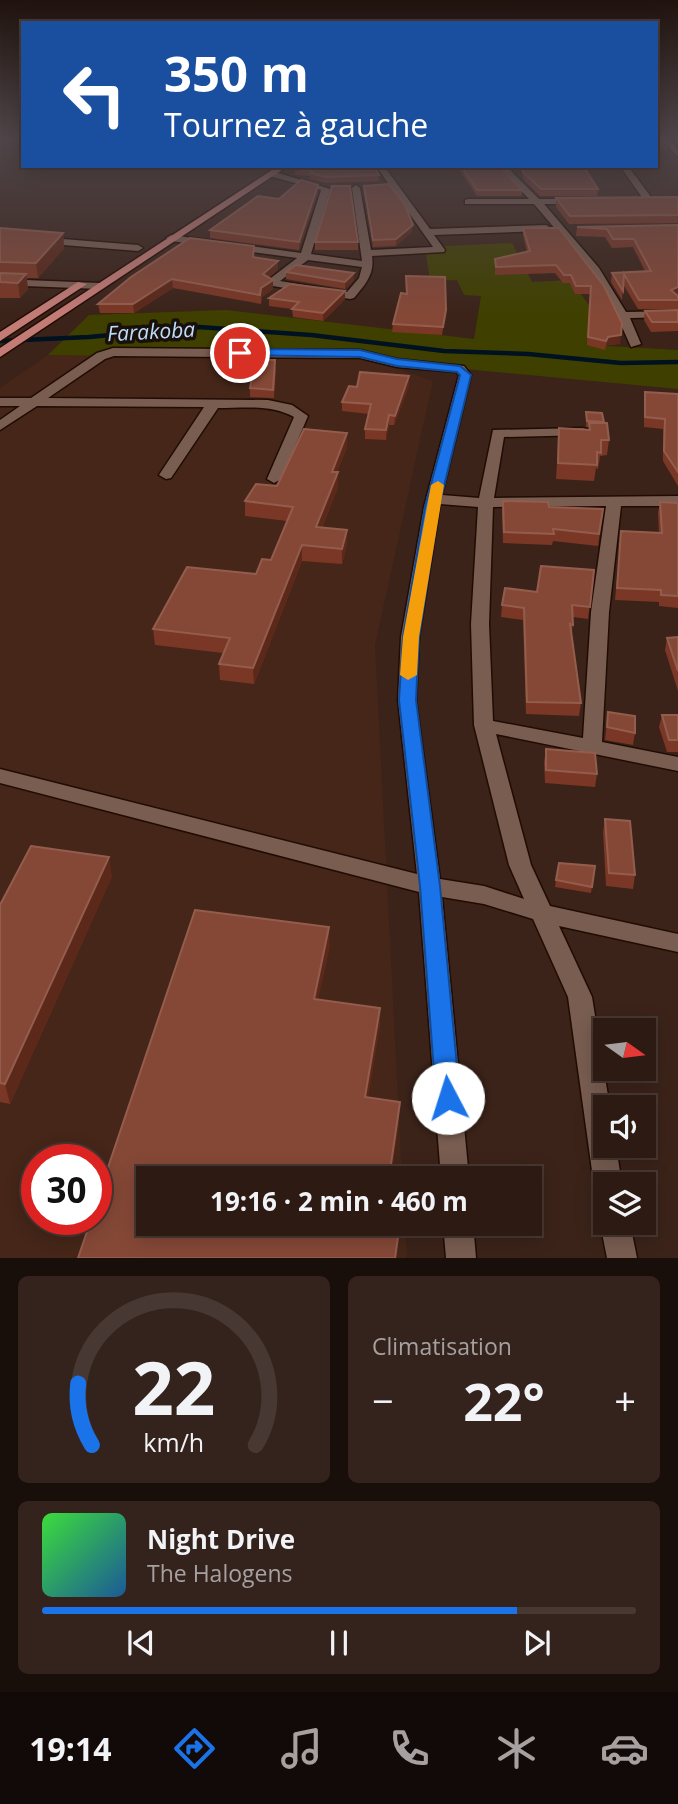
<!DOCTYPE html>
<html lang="fr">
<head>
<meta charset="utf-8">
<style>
	:root { --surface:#2c1a13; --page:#34231c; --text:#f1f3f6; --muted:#a6a1a0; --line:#483833; --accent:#1a73e8 }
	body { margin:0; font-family:"Open Sans",sans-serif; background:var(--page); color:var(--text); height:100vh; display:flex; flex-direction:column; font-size:26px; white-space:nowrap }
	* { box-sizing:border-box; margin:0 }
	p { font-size:23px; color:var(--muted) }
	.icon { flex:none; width:38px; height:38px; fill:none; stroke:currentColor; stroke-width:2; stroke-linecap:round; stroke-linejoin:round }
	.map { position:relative; height:1258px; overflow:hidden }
	.panel { display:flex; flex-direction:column; gap:18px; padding:18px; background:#180e0a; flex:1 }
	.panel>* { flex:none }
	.hud { position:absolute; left:21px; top:21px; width:637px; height:147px; border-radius:0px; box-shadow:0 4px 18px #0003,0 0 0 2px var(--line); background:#1a4fa0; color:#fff; overflow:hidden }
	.needle { width:46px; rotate:104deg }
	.tools { position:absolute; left:593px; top:1018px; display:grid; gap:14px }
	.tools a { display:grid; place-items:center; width:63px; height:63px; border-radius:0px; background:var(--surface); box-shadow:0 4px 18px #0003,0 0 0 2px var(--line); font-size:35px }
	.speed { position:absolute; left:21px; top:1144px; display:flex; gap:14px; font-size:35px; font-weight:700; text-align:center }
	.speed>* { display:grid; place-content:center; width:91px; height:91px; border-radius:50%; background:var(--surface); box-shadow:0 4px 18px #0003,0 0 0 2px var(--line); line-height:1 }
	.speed .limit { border:10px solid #d22; background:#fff; color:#111 }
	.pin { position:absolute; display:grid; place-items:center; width:60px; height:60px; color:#fff; margin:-30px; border:4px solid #fff; border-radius:50%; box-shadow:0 2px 7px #0007 }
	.me { position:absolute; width:77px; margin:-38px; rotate:355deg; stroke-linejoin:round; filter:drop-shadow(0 0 5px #0008) }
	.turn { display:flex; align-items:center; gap:24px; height:147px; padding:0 28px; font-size:32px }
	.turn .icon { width:91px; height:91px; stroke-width:2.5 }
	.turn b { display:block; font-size:49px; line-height:60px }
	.big { font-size:52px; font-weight:700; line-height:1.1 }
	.panel .card { flex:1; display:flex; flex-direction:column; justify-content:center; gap:10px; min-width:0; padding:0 24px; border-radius:10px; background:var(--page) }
	.panel .dial { align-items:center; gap:0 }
	.dial svg { height:182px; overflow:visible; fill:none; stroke:var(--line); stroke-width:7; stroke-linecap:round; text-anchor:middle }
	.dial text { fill:var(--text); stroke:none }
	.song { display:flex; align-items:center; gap:21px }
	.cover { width:84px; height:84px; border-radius:10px; background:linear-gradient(135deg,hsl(120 70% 55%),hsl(210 70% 35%)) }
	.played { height:7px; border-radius:4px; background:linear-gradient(90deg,var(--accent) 80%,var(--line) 80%) }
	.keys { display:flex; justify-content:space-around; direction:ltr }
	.heat { display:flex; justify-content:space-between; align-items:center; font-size:38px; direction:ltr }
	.panel .tiles { flex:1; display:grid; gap:18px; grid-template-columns:1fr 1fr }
	.card:last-child { grid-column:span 2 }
	.trip { position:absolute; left:136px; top:1166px; width:406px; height:70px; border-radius:0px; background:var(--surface); box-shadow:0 4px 18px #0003,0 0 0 2px var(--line); font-weight:700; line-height:70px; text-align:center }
	.tab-bar { display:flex; height:112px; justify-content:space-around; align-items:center; background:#120a08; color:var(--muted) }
	.tab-bar .icon { width:49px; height:49px }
	.tab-bar .on { color:var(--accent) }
	.tab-bar b { font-size:32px; color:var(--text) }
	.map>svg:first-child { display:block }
</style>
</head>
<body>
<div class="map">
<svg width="678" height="1258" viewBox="0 0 678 1258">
	<rect width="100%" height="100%" fill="#3b2319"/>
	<path fill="#452619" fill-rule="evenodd" d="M48 355 370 360 433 381 375 645 402 1178H149V1223H405L407 1258H0V388ZM37 1160H96V1220H37Z"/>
	<path fill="#3f4000" d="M512 243 532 282 570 280 596 314 592 345 678 350V389L370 360 48 355 89 315 226 310 474 339 481 296 464 295 457 280 430 281 425 247Z"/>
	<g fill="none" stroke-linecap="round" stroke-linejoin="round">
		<path stroke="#001120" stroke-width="4.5" d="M0 341 89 337 199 327 311 335 444 351 528 354 621 363 678 362"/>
		<defs>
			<g id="street">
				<path d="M660 138H669L678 150V157Z"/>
				<path d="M376 166H384L430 229 546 225 551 228 546 231 434 235 445 250 444 252 372 256C375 274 365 285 354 298L350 299 267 285V281L297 258 171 241 166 238 171 235 301 253 321 190 269 176 272 171 330 189 311 254 362 261 352 188 356 185 360 188 371 250 433 247ZM308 260 362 267 359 278 347 292 280 281Z"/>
				<path d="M497 166H506L539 199H583V203L580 204H544L599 268 626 312 678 311V317L630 318 641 344 631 347 618 318 591 271 534 204H465V200L468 199H529Z"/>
				<path d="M620 166H628L654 201 652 203H646Z"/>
				<path d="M0 234 138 245 143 248 138 251 0 240Z"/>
				<path d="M0 279 100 283 105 286 100 289 0 285Z"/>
				<path d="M113 348 360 350 397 359 464 366 471 375 442 495 479 498 493 430 582 428 587 429V435L504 437 494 498 678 496V506H621L609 612 602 742 678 757V771L496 734 531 865 550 906 678 934V952L559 926 592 997 610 1108H606V1146H616L622 1185H606V1197L598 1195 594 1185 568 997 533 919 484 904 442 897 469 1178H441L419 892 0 783V769L417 874 398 700 401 637 424 507 459 375 456 372 397 367 360 358 114 356 105 359 48 398 268 400 292 405 308 416 281 479 274 483 267 479 294 417C271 404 243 408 218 408L171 478 166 479 159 475 204 407 37 406 0 430V420L20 406H0V398H31L97 353ZM440 504 478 507 471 624 474 725 509 865 524 899 484 886 440 879 416 700 419 637ZM606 506 591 612 583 738 493 721 489 624 493 507Z"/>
				<path d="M605 1213 606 1223H630L637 1258H607L600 1223Z"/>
				<path d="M443 1223H473L476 1258H446Z"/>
			</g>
			<g id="primary">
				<path d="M278 166H288L0 357V348Z"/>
				<path d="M78 282 87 284 0 341V332Z"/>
			</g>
		</defs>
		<use href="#street" stroke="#210c04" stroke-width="3"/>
		<use href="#primary" stroke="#210c04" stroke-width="3"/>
		<use href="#street" fill="#795d51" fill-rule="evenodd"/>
		<use href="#primary" fill="#c37b76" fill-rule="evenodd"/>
	</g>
	<g fill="#7a3725">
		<path d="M2 138H23V142L2 140Z"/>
		<path d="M656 138 668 143 667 150 656 149Z"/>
		<path d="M672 138H678V145Z"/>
		<path d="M453 166H499L522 190V196H477L458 168Z"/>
		<path d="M521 166H583L598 189 597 196H540L523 179Z"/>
		<path d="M295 169 379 175V181L326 183 310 179V176L295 175Z"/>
		<path d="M364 186 412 232 396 246 373 247 364 192Z"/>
		<path d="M318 192 299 250 210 238V230L279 199Z"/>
		<path d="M678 197V223L569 224 556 207V198Z"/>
		<path d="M678 225V309H638L623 284 622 300 611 282 612 273 645 271 633 247 612 248 605 237 576 236 577 227Z"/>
		<path d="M0 228 63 233 64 248 38 278H27L28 289 20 298H0Z"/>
		<path d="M523 228 604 286 620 344 607 345 605 350 587 345 590 294H575L570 283H563L555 273 495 275V259L527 252 523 235Z"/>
		<rect x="315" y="242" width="43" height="8"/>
		<path d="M254 258 278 261V270L269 277 273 289 262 297 261 304 173 288 134 313H100L98 304 131 277Z"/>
		<path d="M286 272 354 273V280L345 289 286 279Z"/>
		<path d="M406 276 446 310 442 335 392 332 393 324 406 294Z"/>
		<path d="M345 291V299L323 321 293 317 292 309 269 306V298Z"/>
		<path d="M678 310V331L651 332 644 320 645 311Z"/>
		<path d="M276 368 274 398 250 397V388Z"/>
		<path d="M409 376V386L394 425H389L386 440 365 439V429L369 414 342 411V402L357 387Z"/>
		<path d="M645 392 678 394V486L663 461V429L644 427V402Z"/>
		<path d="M586 412 604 422 609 440 607 455 600 456 598 469 596 468 594 481 556 479 559 428 589 430V427H586Z"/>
		<path d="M347 447 337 472 338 487 322 528 347 545 342 564 302 561 254 684 220 680 219 664 223 653 155 645 153 629 256 574 271 560 287 521 245 516V501L277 486Z"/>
		<path d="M503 501 549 507 603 509 598 546 553 541 552 545 503 543 502 512Z"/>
		<path d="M660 502 678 503V608L659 606V602L615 600 621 531 659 533 658 513Z"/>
		<path d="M594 570 588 619 573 617 572 635 581 703 579 716 526 714 523 620 501 617 502 605Z"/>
		<path d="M678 637V691L665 650 667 638Z"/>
		<path d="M608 712 635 733 633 745 605 740Z"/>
		<path d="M662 715H678V752H667L659 727Z"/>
		<path d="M546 749 597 774 595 787 545 783 544 762Z"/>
		<path d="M605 819 635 875 633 889 606 886 603 832Z"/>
		<path d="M595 866 591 893 555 887 556 880Z"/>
		<path d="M112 876 10 1104 0 1102V905Z"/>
	</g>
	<g fill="#5c2819">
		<path d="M318 185V192L299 250V242Z"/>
		<path d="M413 225 412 232 396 246V239Z"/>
		<path d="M63 233 64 248 38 278 36 263Z"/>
		<path d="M278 261V270L263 283V274Z"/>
		<path d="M354 273V280L345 289V282Z"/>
		<path d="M26 274 28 289 20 298 18 283Z"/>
		<path d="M172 279 173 288 134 313 133 304Z"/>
		<path d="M273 280V289L262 297 261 304V288Z"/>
		<path d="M678 287V295L669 299 671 290Z"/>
		<path d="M345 291V299L323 321V313Z"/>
		<path d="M621 335 620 344 607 345 605 350 608 337Z"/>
		<path d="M409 376V386L394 425 395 416Z"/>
		<path d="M389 415V425L386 440V430Z"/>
		<path d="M347 433V447L332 486V472Z"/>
		<path d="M338 472V487L316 543V527Z"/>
		<path d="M347 530V545L342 564V549Z"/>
		<path d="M302 545V561L254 684 253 668Z"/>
		<path d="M109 857 112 876 10 1104 5 1084Z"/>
		<path d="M329 927 330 947 314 1018V999Z"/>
		<path d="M380 1008V1027L365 1117V1097Z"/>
		<path d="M400 1102 399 1122 391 1178H389Z"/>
		<path d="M400 1223 397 1258H395Z"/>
	</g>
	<g fill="#854837" stroke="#935d4e" stroke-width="2">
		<path d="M656 138H664L668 143 656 142Z"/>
		<path d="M299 166H374L379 175 326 177 310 173 313 170 295 169Z"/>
		<path d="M461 166H499L522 190H477Z"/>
		<path d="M522 166H583L598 189H541L523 172Z"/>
		<path d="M301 180 318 185 299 242 210 230 258 196 279 199Z"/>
		<path d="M389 184 405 205 413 225 396 239 373 240 364 186Z"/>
		<path d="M332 186H350L358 242H315Z"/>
		<path d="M678 197V215L570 216 556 198Z"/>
		<path d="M678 225V287L671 290 678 296V300H639L624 274 623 291 612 273 651 271 634 239H613L607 229 577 227Z"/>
		<path d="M0 228 63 233 36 263 0 262Z"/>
		<path d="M523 228H559L604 286 622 323 621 335 608 337 606 341 588 337 591 286H576L571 275H564L556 265 496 267 495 259 530 251Z"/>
		<path d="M190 238 254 246 253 257 278 261 263 274 273 280 261 288 260 295 172 279 133 304H98L131 277Z"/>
		<path d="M296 265 354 273 345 282 286 272Z"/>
		<path d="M0 273 26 274 18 283 0 282Z"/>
		<path d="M406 276 445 277 446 310 443 327 393 324 401 293 407 294Z"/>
		<path d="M290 284 345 291 323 313 292 309 299 302 269 298Z"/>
		<path d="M678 310V322H652L645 311Z"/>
		<path d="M255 360H275L273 390 250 388Z"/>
		<path d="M360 372 409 376 395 416 389 415 386 430 365 429 371 404 342 402 349 386 357 387Z"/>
		<path d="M645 392 678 394V472L664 451 665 419 645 417Z"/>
		<path d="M586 412 602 413 604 422 587 421Z"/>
		<path d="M589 423H607L609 440H601V453L597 452V465L558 463 559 428 590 430Z"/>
		<path d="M304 429 347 433 332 472H338L316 527 347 530 342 549 302 545 253 668 219 664 230 638 153 629 187 567 256 574 262 559 271 560 293 507 245 501 256 484 277 486Z"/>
		<path d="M503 501 548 502 549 507 603 509 599 534 553 529 554 534 504 532Z"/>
		<path d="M660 502 678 503V596L661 595V590L617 588 621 531 662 533Z"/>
		<path d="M541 566 594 570 590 607 572 605 573 625 570 624 581 703 527 702 524 608 502 605 505 588 537 592Z"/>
		<path d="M678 637V671L667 638Z"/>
		<path d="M608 712 635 716V733L607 727Z"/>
		<path d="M662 715H678V740H669Z"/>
		<path d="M546 749 595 753 597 774 546 770Z"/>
		<path d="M605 819 630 821 635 875 609 873Z"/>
		<path d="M31 846 109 857 5 1084 0 1083V905Z"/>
		<path d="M559 863 595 866 592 887 556 880Z"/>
		<path d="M195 910 329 927 314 999 380 1008 365 1097 400 1102 389 1178H149V1223H400L395 1258H78L91 1220H96V1203Z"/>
	</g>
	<linearGradient id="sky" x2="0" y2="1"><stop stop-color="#20130e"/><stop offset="0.44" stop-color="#4f4549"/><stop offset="1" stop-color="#4f4549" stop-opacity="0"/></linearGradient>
	<rect width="678" height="314" fill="url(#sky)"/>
	<path fill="#1a73e8" stroke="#114b97" stroke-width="2" d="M240 349 360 350 397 359 460 366 471 375 439 507 419 637 416 700 440 886 460 1098 457 1106 448 1109 439 1106 436 1098 420 886 399 700 403 637 425 507 460 375 457 372 397 366 360 357 236 355V350Z"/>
	<path fill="#f59e0b" d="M438 481 444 485 419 637 417 675 408 680 400 675 403 637 431 485Z"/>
	<g text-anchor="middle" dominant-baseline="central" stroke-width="7" stroke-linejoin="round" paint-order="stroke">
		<g font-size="21" font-style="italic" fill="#bcdefb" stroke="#1a100b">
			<text transform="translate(151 331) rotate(-3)">Farakoba</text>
		</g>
	</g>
</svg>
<div class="tools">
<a><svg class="needle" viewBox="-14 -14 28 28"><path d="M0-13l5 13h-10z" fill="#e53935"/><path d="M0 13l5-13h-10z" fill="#a6a1a0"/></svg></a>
<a><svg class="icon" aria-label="sound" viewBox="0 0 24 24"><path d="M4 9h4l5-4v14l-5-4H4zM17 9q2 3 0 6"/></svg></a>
<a><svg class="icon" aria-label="layers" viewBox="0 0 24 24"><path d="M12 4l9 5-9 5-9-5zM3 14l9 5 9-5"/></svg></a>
</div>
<div class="speed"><div class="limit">30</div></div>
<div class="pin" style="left:240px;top:353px;background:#d93025"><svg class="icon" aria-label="arrive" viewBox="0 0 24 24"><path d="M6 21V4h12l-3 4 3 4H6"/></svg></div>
<svg class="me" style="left:448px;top:1098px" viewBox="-20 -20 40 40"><circle r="19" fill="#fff"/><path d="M0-13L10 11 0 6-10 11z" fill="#1a73e8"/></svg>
<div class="trip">19:16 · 2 min · 460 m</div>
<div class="hud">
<div class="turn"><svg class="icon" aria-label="left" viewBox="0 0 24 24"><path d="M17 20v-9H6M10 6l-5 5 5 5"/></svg><div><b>350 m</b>Tournez à gauche</div></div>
</div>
</div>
<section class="panel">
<div class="tiles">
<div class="card dial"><svg viewBox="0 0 100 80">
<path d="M14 69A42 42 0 1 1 86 69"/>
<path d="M14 69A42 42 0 0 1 8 42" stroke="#1a73e8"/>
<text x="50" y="56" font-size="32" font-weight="700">22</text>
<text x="50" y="72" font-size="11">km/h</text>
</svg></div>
<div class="card"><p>Climatisation</p>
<div class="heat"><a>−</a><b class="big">22°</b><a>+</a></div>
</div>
<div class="card">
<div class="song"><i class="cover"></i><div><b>Night Drive</b><p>The Halogens</p></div></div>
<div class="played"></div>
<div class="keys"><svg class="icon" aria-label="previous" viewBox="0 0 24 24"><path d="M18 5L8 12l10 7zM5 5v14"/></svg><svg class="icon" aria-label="pause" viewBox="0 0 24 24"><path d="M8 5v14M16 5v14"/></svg><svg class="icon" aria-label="next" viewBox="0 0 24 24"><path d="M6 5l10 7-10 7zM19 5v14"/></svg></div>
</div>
</div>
</section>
<nav class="tab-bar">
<b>19:14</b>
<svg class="icon on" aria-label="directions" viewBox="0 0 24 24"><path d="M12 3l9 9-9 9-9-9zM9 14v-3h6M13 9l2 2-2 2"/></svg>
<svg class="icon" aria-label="music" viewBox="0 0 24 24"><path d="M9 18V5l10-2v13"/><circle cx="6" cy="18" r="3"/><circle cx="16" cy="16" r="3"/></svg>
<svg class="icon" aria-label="phone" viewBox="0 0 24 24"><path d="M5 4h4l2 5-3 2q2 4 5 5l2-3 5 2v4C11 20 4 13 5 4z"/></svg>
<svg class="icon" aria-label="climate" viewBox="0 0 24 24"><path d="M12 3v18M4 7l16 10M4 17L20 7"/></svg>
<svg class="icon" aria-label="car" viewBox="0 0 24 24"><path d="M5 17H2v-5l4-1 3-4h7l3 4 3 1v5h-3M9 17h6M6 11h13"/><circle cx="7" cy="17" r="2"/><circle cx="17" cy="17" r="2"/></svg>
</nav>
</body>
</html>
